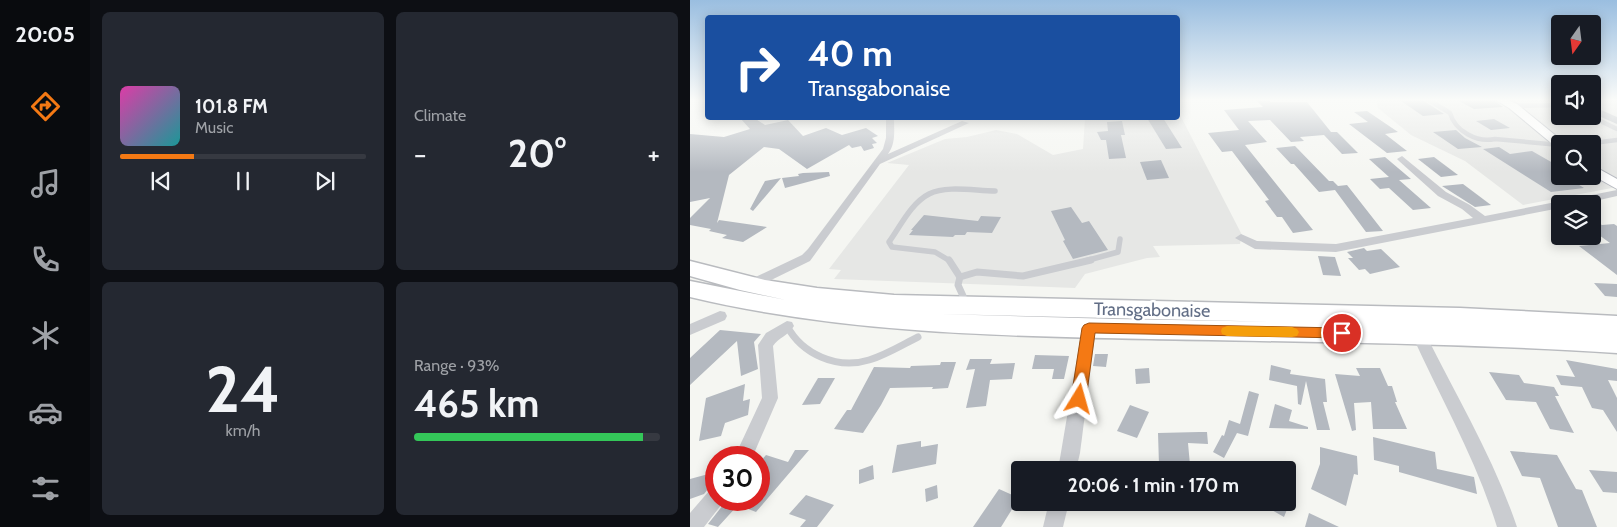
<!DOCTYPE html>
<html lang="en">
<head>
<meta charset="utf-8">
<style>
	:root { --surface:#171b24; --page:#242831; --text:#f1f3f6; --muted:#9ea1a6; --line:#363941; --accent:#f47914 }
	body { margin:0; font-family:Cabin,sans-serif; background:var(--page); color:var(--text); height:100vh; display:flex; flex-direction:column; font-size:19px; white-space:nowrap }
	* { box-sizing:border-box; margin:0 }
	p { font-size:16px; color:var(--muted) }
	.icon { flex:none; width:28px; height:28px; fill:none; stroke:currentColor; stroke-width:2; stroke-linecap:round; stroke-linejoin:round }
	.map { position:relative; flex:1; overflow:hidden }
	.sheet { display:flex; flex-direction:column; gap:12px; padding:12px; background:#0d0f14; width:600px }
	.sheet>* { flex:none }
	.hud { position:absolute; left:15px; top:15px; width:475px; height:105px; border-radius:5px; box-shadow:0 2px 12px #0003; background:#1a4fa0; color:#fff; overflow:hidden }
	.needle { width:32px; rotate:194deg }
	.buttons { position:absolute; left:861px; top:15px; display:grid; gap:10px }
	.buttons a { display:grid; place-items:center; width:50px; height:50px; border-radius:5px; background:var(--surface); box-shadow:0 2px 12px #0003; font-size:25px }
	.speed { position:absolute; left:15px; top:446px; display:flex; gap:10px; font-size:25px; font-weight:700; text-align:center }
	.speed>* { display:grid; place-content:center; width:65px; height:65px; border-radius:50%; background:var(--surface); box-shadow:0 2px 12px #0003; line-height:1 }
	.speed .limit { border:8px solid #d22; background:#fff; color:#111 }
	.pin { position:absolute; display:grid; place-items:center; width:42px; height:42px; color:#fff; margin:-21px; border:2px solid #fff; border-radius:50%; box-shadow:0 1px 5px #0007 }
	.me { position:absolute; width:55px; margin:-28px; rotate:8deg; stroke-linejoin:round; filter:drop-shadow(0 0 4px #0008) }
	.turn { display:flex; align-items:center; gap:18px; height:105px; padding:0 20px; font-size:22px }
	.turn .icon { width:65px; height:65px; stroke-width:2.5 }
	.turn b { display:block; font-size:35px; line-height:42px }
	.big { font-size:38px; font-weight:800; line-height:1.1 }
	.sheet .tile { flex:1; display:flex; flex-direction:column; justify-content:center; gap:8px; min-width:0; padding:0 18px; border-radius:8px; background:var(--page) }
	.sheet .dial { align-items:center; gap:0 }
	.dial b { font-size:65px; line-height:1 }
	.song { display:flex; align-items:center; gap:15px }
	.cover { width:60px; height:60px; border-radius:8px; background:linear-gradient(135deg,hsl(320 70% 55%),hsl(180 70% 35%)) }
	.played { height:5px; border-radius:2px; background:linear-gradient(90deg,var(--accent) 30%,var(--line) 30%) }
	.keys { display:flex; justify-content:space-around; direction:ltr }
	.heat { display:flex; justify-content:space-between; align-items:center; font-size:28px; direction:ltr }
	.charge { height:8px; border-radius:4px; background:linear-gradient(90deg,#34c759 93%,var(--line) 0) }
	.sheet .tiles { flex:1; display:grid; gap:12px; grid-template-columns:repeat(2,1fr) }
	.trip { position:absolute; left:321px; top:461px; width:285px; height:50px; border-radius:5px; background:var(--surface); box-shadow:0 2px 12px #0003; font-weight:800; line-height:50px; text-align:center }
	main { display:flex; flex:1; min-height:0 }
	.menu { display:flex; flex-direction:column; width:90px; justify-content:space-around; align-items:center; background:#090b0e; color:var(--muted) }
	.menu .icon { width:35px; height:35px }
	.menu .on { color:var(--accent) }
	.menu b { font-size:22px; color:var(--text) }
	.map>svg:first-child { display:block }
</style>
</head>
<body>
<main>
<nav class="menu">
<b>20:05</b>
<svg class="icon on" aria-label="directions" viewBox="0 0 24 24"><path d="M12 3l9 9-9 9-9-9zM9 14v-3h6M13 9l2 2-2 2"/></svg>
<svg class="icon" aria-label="music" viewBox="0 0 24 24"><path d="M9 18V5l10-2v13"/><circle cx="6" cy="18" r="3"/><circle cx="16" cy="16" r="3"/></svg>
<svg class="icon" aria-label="phone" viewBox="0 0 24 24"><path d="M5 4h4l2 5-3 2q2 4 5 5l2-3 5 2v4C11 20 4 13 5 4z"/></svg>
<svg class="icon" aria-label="climate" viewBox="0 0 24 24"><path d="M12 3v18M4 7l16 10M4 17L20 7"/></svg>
<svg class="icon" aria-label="car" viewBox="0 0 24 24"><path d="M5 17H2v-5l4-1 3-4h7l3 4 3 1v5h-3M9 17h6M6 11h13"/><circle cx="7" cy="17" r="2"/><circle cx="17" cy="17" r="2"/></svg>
<svg class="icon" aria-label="filters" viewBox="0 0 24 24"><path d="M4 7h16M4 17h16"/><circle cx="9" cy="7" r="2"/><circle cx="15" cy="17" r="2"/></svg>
</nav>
<section class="sheet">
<div class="tiles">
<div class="tile">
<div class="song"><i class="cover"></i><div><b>101.8 FM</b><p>Music</p></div></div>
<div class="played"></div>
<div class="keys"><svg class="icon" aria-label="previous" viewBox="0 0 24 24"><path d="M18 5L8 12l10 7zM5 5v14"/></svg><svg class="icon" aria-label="pause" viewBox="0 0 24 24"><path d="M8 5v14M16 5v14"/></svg><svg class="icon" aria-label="next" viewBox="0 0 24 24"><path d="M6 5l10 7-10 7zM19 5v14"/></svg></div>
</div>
<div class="tile"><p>Climate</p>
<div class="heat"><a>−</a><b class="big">20°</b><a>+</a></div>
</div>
<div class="tile dial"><b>24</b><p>km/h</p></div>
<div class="tile"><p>Range · 93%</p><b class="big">465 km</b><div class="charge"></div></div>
</div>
</section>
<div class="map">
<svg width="927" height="527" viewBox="0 0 927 527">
	<rect width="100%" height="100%" fill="#f5f6f2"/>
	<g fill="#e6e7e5" fill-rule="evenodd">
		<path d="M686 99H870V116H902L903 99H927V187L833 205 775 161 721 135 688 108ZM870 144H902V176H870Z"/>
		<path d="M488 111 552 235 550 244 463 246 470 257 457 258 395 274 385 288 144 279 151 270 139 269 219 165 197 163 255 139 277 137 306 130 327 134 363 155 393 149 395 118H488Z"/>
	</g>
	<g fill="#b4b9c0">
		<path d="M565 99H577L581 102H617L641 132H647L668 153 652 154 634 135 610 137 614 141 601 142 580 120 558 121 577 142 555 145 623 230 603 233 592 217H587L575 201 579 200 542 151 532 152 518 133 549 130 534 110 573 107Z"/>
		<path d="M708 99H731L754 114 733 116Z"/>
		<path d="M765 99H802L813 107 784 109Z"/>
		<path d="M902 106 927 117V124L902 113Z"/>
		<path d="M677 111 708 132 695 134 717 151 697 153 659 124 678 122 664 112Z"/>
		<path d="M50 118H64L75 125 98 120 113 136 136 128 152 135 176 128 188 136 182 138 187 143 182 144 184 148 174 151 171 146 162 148 159 145 117 169 89 149 74 147 39 175 27 223 29 220 77 227 53 242 32 238 37 235 19 231 21 229 0 225V218L20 198 0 202V134L34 137 60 129Z"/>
		<path d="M457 118H473L492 148 476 149Z"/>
		<path d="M804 119 820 128 801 130 786 121Z"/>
		<path d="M432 121 435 135H431L436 158 419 159 416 140H411L407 132 418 131 417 122Z"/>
		<path d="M766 130 775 138 792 147 768 149 743 132Z"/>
		<path d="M605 146 639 181H643L648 186 657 185 693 231 676 232 645 190 629 192 604 164H601L586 148Z"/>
		<path d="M809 147 820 154 842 151 870 167V176H875L894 188 861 192 793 149Z"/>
		<path d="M695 157 721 179 709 180 741 208 723 210 699 188 690 189 680 179 699 177 679 159Z"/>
		<path d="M744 157 768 175 751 177 728 159Z"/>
		<path d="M471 160 479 178 457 180 450 162Z"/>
		<path d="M139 172 140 176 95 188 92 178 109 176 108 174 113 173Z"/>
		<path d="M91 178 63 211 60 209 75 181Z"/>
		<path d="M773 184 801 205 785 207 752 186Z"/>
		<path d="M381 207 392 223 399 221 418 250 383 259 373 241 375 240 361 211Z"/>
		<path d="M234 215 288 221 291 216 311 217 302 233 277 232 275 235H265L263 237 219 235 223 230H221Z"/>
		<path d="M902 219 912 225 924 224 927 226V275L889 246 920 243 902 230Z"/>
		<path d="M674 248 677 251 691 249 710 267 680 274 675 269 669 270 658 258H663L657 252Z"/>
		<path d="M628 256 645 257 651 276 633 275Z"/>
		<path d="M904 283 927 284V297L915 296Z"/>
		<path d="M30 330 71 334 64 342 68 369 51 376 47 341 0 385V358Z"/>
		<path d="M405 354H418L416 367 403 366Z"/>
		<path d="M345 355 379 356 374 379H362L364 369H342Z"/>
		<path d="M280 359H302L300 364 325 363 322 379 300 380 296 406 276 408 285 369 276 370Z"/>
		<path d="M876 360 927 369V381L918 380 927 398V432L913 410 902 408 892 387 871 385 866 375 885 377Z"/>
		<path d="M251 362H266L258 388 242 389 243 387 200 388 191 405 173 433 144 429 157 410H161L184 367 220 368 221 366 250 365Z"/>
		<path d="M581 365 601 370 600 374 635 379 637 402H633L640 430H627L616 381 611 405 608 404 607 386 579 380Z"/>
		<path d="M459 368 460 383 446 384 445 369Z"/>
		<path d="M666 368H690L698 386H702L707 402H705L717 429H683L681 402 664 403 666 430 662 431 645 374 670 376Z"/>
		<path d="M799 372 829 375 834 383 864 387 869 396H865L884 433 860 429 846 402 816 400Z"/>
		<path d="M128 378H145L130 404 112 405Z"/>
		<path d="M55 384 53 401 60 399 58 415 35 423 31 436 9 441 16 398Z"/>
		<path d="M559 391 569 394 558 436 547 433 534 458 523 452 532 435 534 436 539 420 550 424Z"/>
		<path d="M585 404 602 410 599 421 618 427V429L579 428Z"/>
		<path d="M440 405 459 412 447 438 427 431Z"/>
		<path d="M509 432H517L518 444 498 443 500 465H469L468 433Z"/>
		<path d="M683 437 745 452 747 469 784 477 787 494 709 472V466L684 460Z"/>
		<path d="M231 441V447L248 444 246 464 202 473 207 445Z"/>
		<path d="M630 447 667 456 668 475 664 474 656 506 621 489 630 464Z"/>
		<path d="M105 450H119L66 512 48 505 28 527 18 524 37 500H69V463L76 455 98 462Z"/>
		<path d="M820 451 867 455 886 489 892 490 907 527H868L850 478 832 476Z"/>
		<path d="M183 465 184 479 169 484V470Z"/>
		<path d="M899 470 927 472V493L913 492Z"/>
		<path d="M22 473 18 489 14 494 0 499V479Z"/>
		<path d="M247 485 248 498 236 502 235 489Z"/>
		<path d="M309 489 329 498 311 527H283Z"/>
		<path d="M116 495 144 505 127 527H110L116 520 99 514Z"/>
		<path d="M568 502H600L594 517Z"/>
		<path d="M619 513 649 527H615Z"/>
	</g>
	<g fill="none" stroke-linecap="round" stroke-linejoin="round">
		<defs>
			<g id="secondary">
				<path d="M804 99H816L827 104 876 144H870V148L866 147 819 108Z"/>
				<path d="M902 165 927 179V189L902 175Z"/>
			</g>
			<path id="highway" d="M0 261 75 280 127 288 204 295 770 308 927 316V353C771 343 616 342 460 339 305 336 151 333 0 297V281L96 300 50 290 0 276ZM250 314 592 322 424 319Z"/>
		</defs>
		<use href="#secondary" stroke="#b9bcc3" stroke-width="2"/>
		<use href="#highway" stroke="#b9bbbf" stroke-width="3"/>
		<g stroke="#caccd0" stroke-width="4.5">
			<path d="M737 99 760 113C765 131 787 143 805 139L870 145"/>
			<path d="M823 106 870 105"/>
			<path d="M900 116 927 129"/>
			<path d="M895 144 927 140"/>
		</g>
		<g stroke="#caccd0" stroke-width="5.5">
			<path d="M260 261 245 252 202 247 199 242C210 227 221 203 239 194 257 185 285 191 305 191"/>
			<path d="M395 261 428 252 430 239"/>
		</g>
		<g stroke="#caccd0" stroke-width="7">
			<path d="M259 260 270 277"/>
			<path d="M273 296 268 285 270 277 287 272 333 276 401 260"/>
			<path d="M97 326C112 354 147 370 179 360 196 355 212 345 228 337"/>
		</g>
		<g fill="#caccd0" fill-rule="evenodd">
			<path d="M196 118H204C204 131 206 143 198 154L272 121 279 123 190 164 120 261 67 287H57L55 284 57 281 112 255 118 249 193 149 196 138Z"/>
			<path d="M712 156 756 192 780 205 795 216 927 190V196L892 204H870V208L646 252 565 249 545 238 551 234 567 241 646 244 783 218 772 209 748 196 709 161 707 159Z"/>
			<path d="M30 311 35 312 37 316 35 320 0 335V324Z"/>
			<path d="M97 321 102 322 104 326C99 335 88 338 83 346L88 398 62 458H44L72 398 68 345 76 333Z"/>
			<path d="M399 323 404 324 406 328 390 453 386 470H368L392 328 394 324Z"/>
			<path d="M729 330 734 331 736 335C768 399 804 459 827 527H807C786 459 751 399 722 335L724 331Z"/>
			<path d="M26 488V500H35L14 527H0V513L19 491Z"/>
			<path d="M359 502H379L373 527H353Z"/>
		</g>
		<use href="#secondary" fill="#fff" fill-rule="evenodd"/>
		<use href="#highway" fill="#fff" fill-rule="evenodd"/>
	</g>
	<linearGradient id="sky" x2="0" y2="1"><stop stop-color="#9abee0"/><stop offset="0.58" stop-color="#fafbf9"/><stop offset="1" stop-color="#fafbf9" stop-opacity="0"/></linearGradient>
	<rect width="927" height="172" fill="url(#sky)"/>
	<path fill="#f47914" stroke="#9f4f0d" d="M399 323 652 328 656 330 658 333 656 337 652 338 405 333 396 399 394 404 389 406 383 404 381 399 392 328 394 325Z"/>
	<path fill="#f59e0b" d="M537 326 602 327 607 329 609 332 607 336 602 337 537 336 532 334 531 331 532 328Z"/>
	<g text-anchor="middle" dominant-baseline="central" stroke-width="5" stroke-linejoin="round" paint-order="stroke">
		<g font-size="18" fill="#626e86" stroke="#fff">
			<text transform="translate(462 310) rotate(1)">Transgabonaise</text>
		</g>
	</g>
</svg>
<div class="buttons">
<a><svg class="needle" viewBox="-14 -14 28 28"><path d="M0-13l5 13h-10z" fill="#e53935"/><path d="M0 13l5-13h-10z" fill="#9ea1a6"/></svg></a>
<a><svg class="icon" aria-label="sound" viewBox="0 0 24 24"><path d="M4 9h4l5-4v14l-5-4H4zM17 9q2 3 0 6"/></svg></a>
<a><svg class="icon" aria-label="search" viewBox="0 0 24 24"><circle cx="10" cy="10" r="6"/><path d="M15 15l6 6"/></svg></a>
<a><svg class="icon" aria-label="layers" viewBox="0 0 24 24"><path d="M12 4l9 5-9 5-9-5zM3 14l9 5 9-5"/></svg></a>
</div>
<div class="speed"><div class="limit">30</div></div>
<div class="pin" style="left:652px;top:333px;background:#d93025"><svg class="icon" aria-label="arrive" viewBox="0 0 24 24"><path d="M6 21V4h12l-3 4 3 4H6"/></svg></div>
<svg class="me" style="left:389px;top:399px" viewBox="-20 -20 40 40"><path d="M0-17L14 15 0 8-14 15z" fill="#f47914" stroke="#fff" stroke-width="4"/></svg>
<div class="trip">20:06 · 1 min · 170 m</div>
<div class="hud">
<div class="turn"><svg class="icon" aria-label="right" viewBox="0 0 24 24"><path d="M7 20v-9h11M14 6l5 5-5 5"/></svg><div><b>40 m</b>Transgabonaise</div></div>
</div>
</div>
</main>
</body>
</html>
